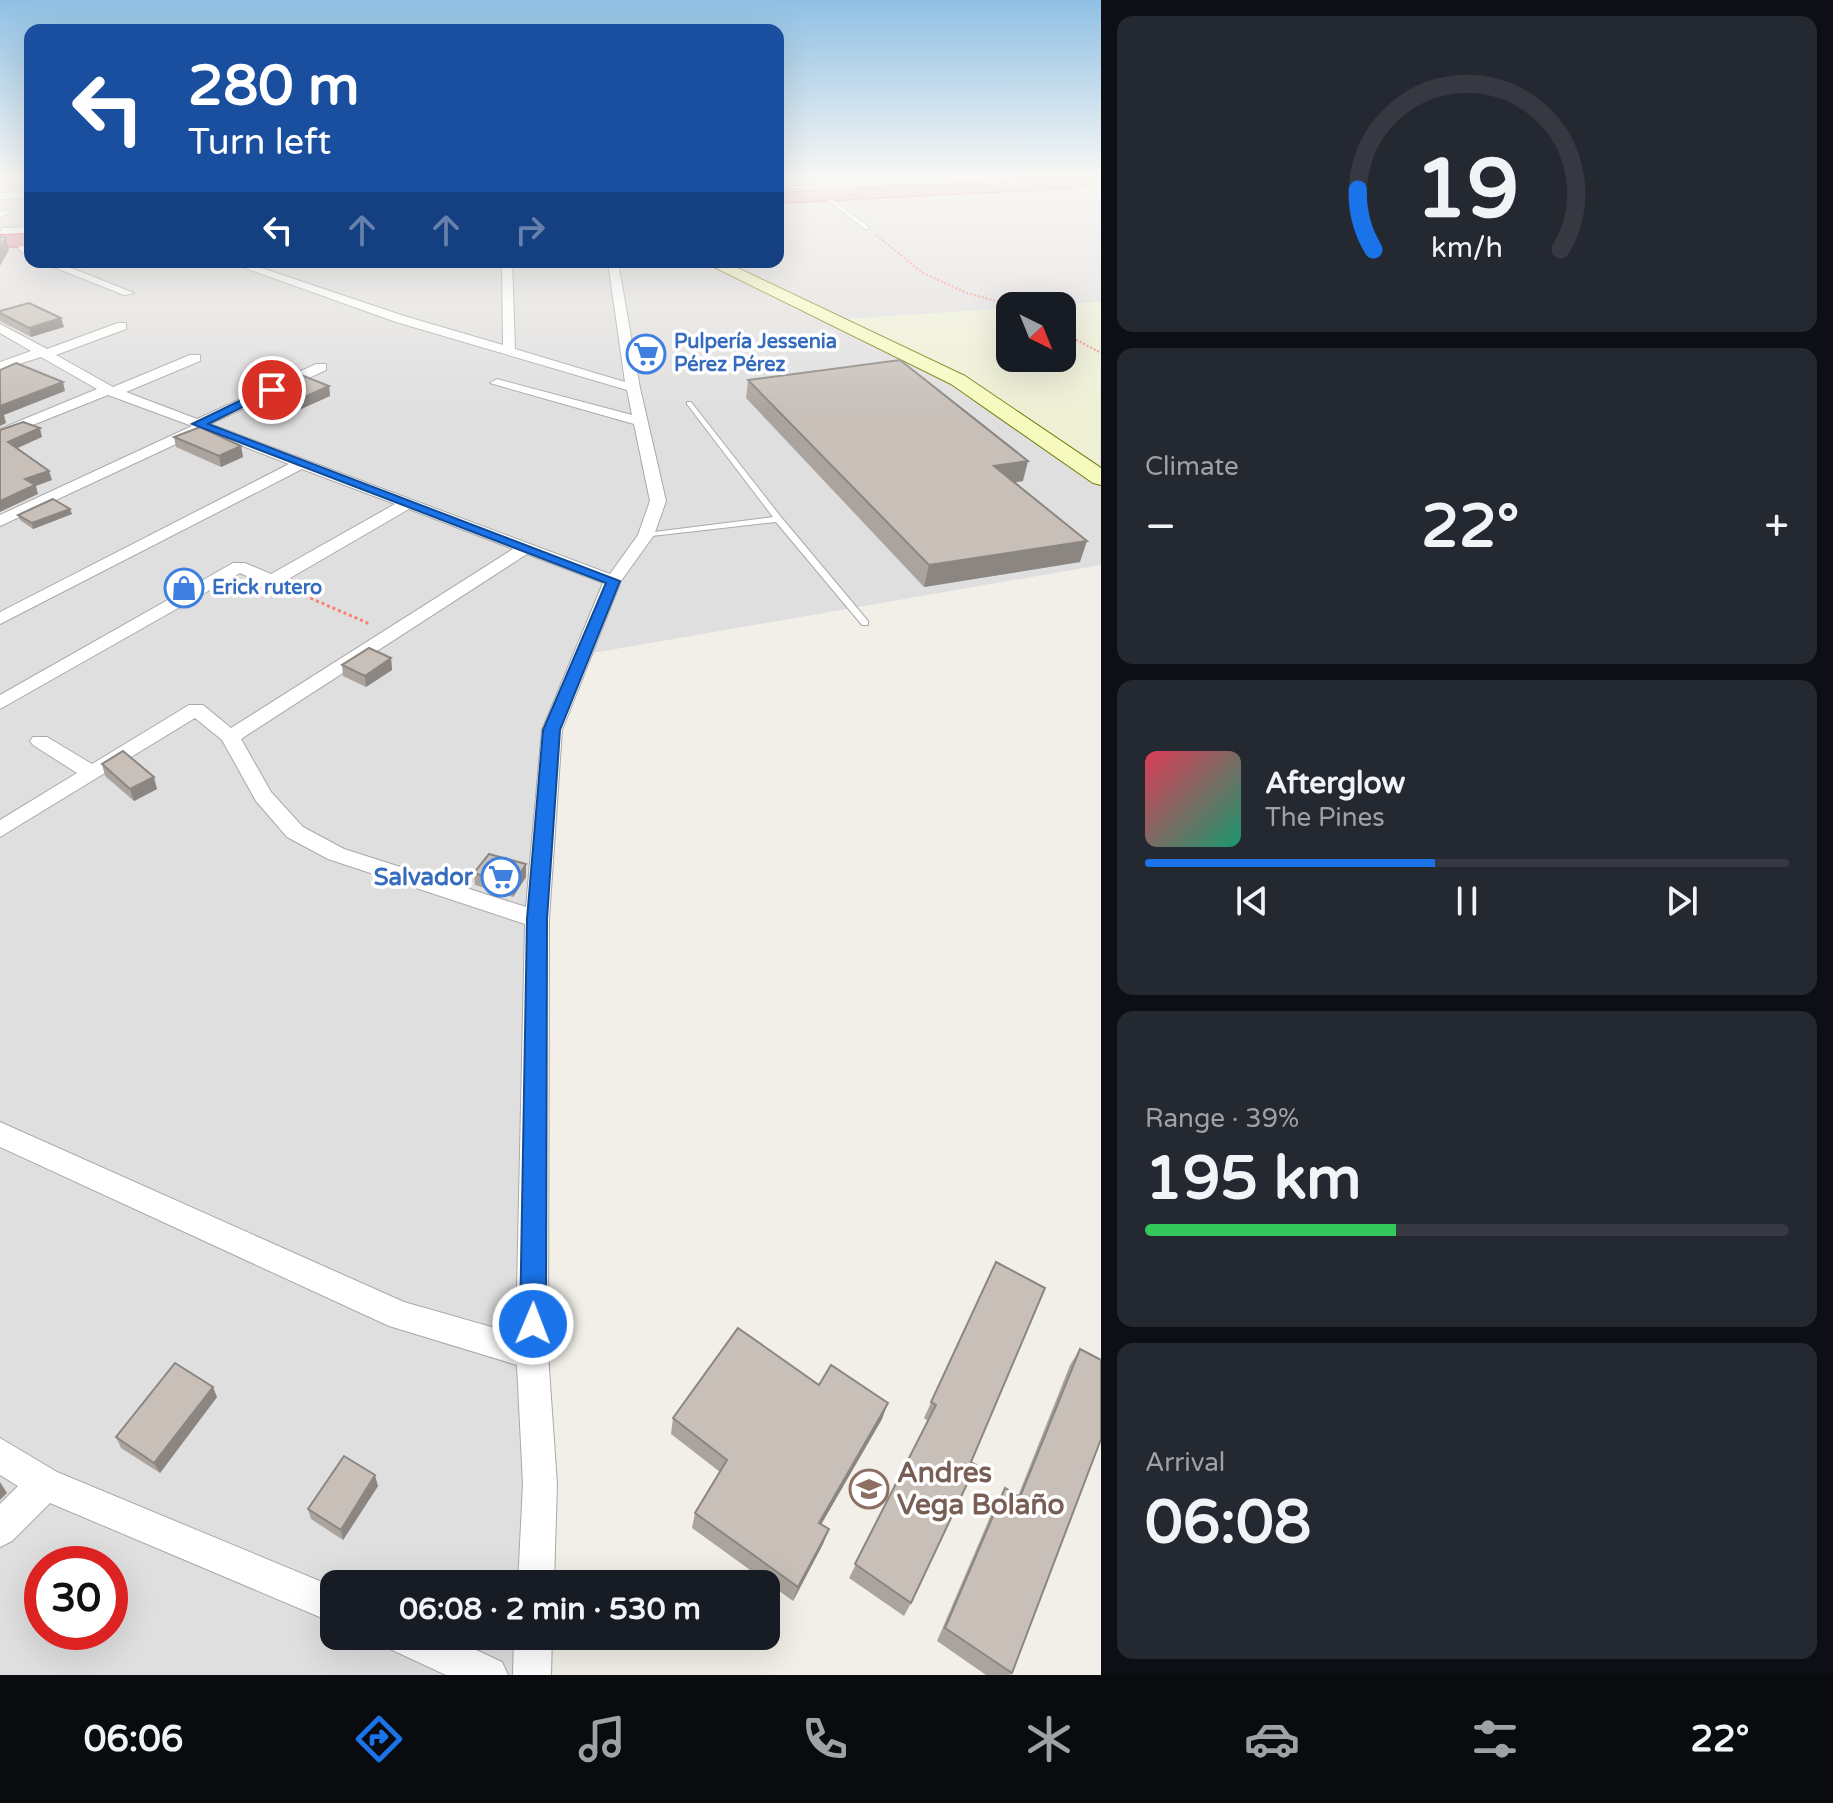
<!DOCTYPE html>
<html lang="en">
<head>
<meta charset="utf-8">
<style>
	:root { --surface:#171b24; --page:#242831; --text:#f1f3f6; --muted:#9ea1a6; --line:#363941; --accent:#1a73e8 }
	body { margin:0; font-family:"Varela Round",sans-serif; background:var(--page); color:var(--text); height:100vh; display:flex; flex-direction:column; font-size:30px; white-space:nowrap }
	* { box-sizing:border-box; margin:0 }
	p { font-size:26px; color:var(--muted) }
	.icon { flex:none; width:44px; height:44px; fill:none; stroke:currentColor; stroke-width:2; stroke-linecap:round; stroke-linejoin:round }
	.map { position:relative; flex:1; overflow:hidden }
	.panel { display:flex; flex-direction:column; gap:16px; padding:16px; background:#0d0f14; width:732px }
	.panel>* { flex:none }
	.top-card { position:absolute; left:24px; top:24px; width:760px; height:244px; border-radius:16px; box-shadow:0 8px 32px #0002; background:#1a4fa0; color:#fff; overflow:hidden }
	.needle { width:52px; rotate:137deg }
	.tools { position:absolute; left:996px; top:292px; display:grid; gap:16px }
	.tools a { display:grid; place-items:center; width:80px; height:80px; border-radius:16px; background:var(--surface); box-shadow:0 8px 32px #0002; font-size:40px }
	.speed { position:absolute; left:24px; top:1546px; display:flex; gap:16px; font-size:40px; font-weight:700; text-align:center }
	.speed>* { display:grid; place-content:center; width:104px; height:104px; border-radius:50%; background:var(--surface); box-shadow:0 8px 32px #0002; line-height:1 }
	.speed .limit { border:12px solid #d22; background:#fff; color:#111 }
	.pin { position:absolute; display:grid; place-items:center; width:68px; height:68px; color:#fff; margin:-34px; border:4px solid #fff; border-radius:50%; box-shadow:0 2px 8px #0007 }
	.me { position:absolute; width:88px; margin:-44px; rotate:1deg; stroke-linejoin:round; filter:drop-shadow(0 0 6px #0008) }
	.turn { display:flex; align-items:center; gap:28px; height:168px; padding:0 32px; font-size:36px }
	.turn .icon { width:104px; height:104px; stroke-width:2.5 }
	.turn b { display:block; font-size:56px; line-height:68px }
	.lanes { display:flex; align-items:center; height:76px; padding:0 32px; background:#0003; justify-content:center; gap:40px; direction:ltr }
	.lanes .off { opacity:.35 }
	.big { font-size:60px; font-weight:800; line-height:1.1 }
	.panel .tile { flex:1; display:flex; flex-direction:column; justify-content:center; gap:12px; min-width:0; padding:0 28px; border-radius:16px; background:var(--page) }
	.panel .dial { align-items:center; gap:0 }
	.dial svg { height:208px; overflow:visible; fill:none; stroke:var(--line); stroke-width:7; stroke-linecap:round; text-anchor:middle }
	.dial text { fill:var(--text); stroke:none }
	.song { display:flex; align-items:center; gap:24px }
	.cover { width:96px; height:96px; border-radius:12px; background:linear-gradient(135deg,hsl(350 70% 55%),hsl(160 70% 35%)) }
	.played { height:8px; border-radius:4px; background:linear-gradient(90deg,var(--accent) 45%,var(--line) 45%) }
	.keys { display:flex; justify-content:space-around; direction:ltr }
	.heat { display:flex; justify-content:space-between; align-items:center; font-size:44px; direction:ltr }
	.charge { height:12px; border-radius:6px; background:linear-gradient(90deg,#34c759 39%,var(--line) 0) }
	.trip { position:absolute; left:320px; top:1570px; width:460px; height:80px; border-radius:16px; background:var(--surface); box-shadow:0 8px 32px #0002; font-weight:800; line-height:80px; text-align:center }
	.tabs { display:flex; height:128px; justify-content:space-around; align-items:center; background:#090b0e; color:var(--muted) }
	.tabs .icon { width:56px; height:56px }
	.tabs .current { color:var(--accent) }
	.tabs b { font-size:36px; color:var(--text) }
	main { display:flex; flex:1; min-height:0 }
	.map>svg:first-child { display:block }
</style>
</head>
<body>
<main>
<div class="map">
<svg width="1101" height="1675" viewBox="0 0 1101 1675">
	<rect width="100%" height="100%" fill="#f2efe9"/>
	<path fill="#e0dfdf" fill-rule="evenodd" d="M0 178H30V262H778V178H1101V565L581 655 552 730 540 1584H334V1636H537L535 1675H0ZM1010 306H1062V358H1010ZM42 1564H110V1632H42Z"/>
	<path fill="#eef0d5" d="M1101 302 1100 465 951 371 846 319 1010 308V358H1062V306H1040Z"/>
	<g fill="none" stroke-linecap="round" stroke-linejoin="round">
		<defs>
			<g id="lane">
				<path d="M936 178 943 179 938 182 778 189V187L937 179Z"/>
				<path d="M1012 178H1026L988 182 986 184 987 187 985 188 981 183 987 180Z"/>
				<path d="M827 198H831L869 227V229H865L827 200Z"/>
				<path d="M687 402H691L781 517 868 621V625H862L776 522 643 537V533H646L773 517 687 404Z"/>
			</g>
			<g id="street">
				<path d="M30 192V198L0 199V193Z"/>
				<path d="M0 211 5 210 10 213 0 217Z"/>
				<path d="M30 227V233L0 234 2 228Z"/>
				<path d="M23 237 28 240 30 257 19 250 18 240Z"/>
				<path d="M41 262H56L134 293 124 295Z"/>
				<path d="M228 262H244L404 316 503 345 502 262H512L515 349 625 382 608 262H618L640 388 666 501 654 535 621 581 562 730 549 919 548 1354 557 1484 554 1584H518L523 1484 517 1365 389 1326 0 1147V1122L404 1302 516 1334 525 924 328 859 287 837 256 801 222 740 195 718 0 837V820L77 773 33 745 30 741 33 737H47L92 764 189 705H203L231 728 513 549 409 509 278 585H266L240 573 0 709V695L233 563H245L271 574 395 504 302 469 0 624V612L289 464 204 431 0 526V515L192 426 108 395 0 438V429L97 389 41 357 0 370V362L31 351 0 333V324L47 349 118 323H126V329L56 355 113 387 190 355H200V361L126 392 197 419 316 364H326V370L210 424 610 574 638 535 650 501 634 424 490 383 497 379 632 415 627 390 396 322ZM527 554 603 583 542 730 526 907 344 849 303 827 271 792 241 739Z"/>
				<path d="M0 1438 57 1472 334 1587V1623L50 1503 12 1541 0 1547V1504L18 1486 0 1475Z"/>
				<path d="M384 1636H446L502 1662 508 1675H446L390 1649Z"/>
				<path d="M514 1636H552L551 1675H513Z"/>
			</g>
			<g id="secondary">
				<path d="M1091 178H1101V182L1093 181Z"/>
				<path d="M704 262H725L965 376 1101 468V485L1093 483 951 384Z"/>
			</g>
			<g id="highway">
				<path d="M1071 178H1101V183L1069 188 778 203V193Z"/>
				<path d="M30 234V246L0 247V235Z"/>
			</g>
		</defs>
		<use href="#lane" stroke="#a9a9a9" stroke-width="2"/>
		<use href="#street" stroke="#a9a9a9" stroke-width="2"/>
		<use href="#secondary" stroke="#707d05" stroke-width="2"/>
		<use href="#highway" stroke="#dc2a67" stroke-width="2"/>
		<g stroke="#fa8072" stroke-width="2" stroke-dasharray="2 2" stroke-linecap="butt">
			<path d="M876 235 923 273 967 293 1014 306"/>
			<path d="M1062 332 1101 353"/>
		</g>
		<path stroke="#fa8072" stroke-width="3" stroke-dasharray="3 3" stroke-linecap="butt" d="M294 591 370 624"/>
		<use href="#lane" fill="#fff" fill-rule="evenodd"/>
		<use href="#street" fill="#fff" fill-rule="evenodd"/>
		<use href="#secondary" fill="#f7fabf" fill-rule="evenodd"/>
		<use href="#highway" fill="#e892a2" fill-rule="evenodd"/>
	</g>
	<g fill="#aba49e">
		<path d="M0 311 64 327 31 337 0 321Z"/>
		<path d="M748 380 1023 481 1014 483 1080 562 924 587 746 398Z"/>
		<path d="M329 386 330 396 281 418 253 407 251 398Z"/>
		<path d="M174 437 241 446 243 457 221 467 176 447Z"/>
		<path d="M72 514 33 529 20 520 18 515Z"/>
		<path d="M391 658 392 670 366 687 343 676 342 665Z"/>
		<path d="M102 764 157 789 134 801 105 776Z"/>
		<path d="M474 873 526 877 513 897 475 885Z"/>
		<path d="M996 1262 911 1603 904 1616 849 1578 928 1421 924 1418Z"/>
		<path d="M1080 1349 1012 1673 1010 1675H986L937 1641 996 1503 1005 1488 1018 1496 1070 1365Z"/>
		<path d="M819 1385 882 1419 821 1524 829 1529 823 1544 793 1601 692 1528 695 1513 720 1472 671 1434 673 1418Z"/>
		<path d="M217 1397 160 1473 121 1448 116 1437Z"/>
		<path d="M378 1486 343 1540 311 1519 308 1509Z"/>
	</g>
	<g fill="#8b8681">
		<path d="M6 237 9 250 0 266V247Z"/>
		<path d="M61 318 64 327 31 337 29 328Z"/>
		<path d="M63 382 65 391 4 415 6 423 0 426V406Z"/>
		<path d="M329 386 330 396 281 418 280 408Z"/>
		<path d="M40 428 42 437 11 451 8 442Z"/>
		<path d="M241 446 243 457 221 467 219 456Z"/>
		<path d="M1028 461 1023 481 989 486 994 466Z"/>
		<path d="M49 471 52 480 36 486 38 494 0 512V501L25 479Z"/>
		<path d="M70 509 72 514 33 529 32 523Z"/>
		<path d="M1087 541 1080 562 924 587 929 565Z"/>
		<path d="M391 658 392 670 366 687 365 676Z"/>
		<path d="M154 777 157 789 134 801 130 789Z"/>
		<path d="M526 864V877L513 897V885Z"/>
		<path d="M213 1387 217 1397 160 1473 154 1463Z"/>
		<path d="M888 1403 882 1419 814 1537 819 1523Z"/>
		<path d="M375 1475 378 1486 343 1540 341 1530Z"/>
		<path d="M0 1482 7 1493 0 1500Z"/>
		<path d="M829 1529 823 1544 793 1601 798 1587Z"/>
	</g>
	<g fill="#c7bfb8" stroke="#8b8681" stroke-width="2">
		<path d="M0 236 6 237 0 247Z"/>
		<path d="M29 303 61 318 29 328 0 313V311Z"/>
		<path d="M900 360 1028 461 994 466 1087 541 929 565 748 380Z"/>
		<path d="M16 363 63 382 0 406V370Z"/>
		<path d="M301 375 329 386 280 408 251 398Z"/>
		<path d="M23 422 40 428 8 442 49 471 25 479 35 485 0 501V430Z"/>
		<path d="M200 427 241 446 219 456 174 437Z"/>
		<path d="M53 499 70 509 32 523 18 515Z"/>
		<path d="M369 648 391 658 365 676 342 665Z"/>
		<path d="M123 751 154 777 130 789 102 764Z"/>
		<path d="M489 854 526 864 513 885 474 873Z"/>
		<path d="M996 1262 1045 1288 971 1462 976 1465 911 1603 855 1564 936 1405 931 1402Z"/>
		<path d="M738 1328 819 1385 831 1365 888 1403 819 1523 829 1529 798 1587 695 1513 727 1460 673 1418Z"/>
		<path d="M1080 1349 1101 1360V1439L1012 1673 945 1628 1005 1488 1020 1497Z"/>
		<path d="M175 1363 213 1387 154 1463 116 1437Z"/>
		<path d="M344 1456 375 1475 341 1530 308 1509Z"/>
	</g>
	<linearGradient id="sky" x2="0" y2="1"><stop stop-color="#8fc0e4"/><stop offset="0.43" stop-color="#f9f8f5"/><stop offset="1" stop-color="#f9f8f5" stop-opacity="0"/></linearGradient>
	<rect width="1101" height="412" fill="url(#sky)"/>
	<path fill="#1a73e8" stroke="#114b97" stroke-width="2" d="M268 387 277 390 208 424 620 581 560 730 547 919 546 1324 542 1333 533 1337 523 1333 520 1324 527 919 543 730 606 583 192 424Z"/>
	<defs>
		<symbol id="supermarket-ring" viewBox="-11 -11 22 22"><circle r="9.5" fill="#fff" stroke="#3f7fe0" stroke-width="1.5"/><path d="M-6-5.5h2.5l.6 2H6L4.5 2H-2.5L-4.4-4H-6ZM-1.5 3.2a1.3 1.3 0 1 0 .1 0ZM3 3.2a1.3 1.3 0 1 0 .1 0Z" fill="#3f7fe0"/></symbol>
		<symbol id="shop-ring" viewBox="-11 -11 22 22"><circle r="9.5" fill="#fff" stroke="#3f7fe0" stroke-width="1.5"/><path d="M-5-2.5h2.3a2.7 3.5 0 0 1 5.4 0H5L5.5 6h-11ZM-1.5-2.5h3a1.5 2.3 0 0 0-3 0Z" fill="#3f7fe0"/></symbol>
		<symbol id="school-ring" viewBox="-11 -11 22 22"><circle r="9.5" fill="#fff" stroke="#8d6e63" stroke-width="1.5"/><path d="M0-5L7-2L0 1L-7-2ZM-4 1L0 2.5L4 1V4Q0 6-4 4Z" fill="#8d6e63"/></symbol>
	</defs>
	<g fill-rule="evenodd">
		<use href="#supermarket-ring" x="624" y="332" width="44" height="44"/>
		<use href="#shop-ring" x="162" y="566" width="44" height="44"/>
		<use href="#supermarket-ring" x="479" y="855" width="44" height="44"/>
		<use href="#school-ring" x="847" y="1467" width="44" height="44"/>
	</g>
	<g text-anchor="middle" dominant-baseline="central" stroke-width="7" stroke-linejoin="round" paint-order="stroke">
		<g font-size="20" font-weight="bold" fill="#366cbe" stroke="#fff" text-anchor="start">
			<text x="674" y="342">Pulpería Jessenia<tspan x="674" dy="23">Pérez Pérez</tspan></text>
			<text x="212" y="588">Erick rutero</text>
		</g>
		<g font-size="24" font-weight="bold" fill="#366cbe" stroke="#fff" text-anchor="end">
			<text x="473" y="877">Salvador</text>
		</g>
		<g font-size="28" font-weight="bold" fill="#785e54" stroke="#fff" text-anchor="start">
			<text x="897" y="1473">Andres<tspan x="897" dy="32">Vega Bolaño</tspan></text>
		</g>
	</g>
</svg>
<div class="tools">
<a><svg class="needle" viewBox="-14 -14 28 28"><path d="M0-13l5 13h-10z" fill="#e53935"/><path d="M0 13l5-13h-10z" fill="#9ea1a6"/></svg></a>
</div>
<div class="speed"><div class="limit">30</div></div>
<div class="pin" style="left:272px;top:390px;background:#d93025"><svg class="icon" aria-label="arrive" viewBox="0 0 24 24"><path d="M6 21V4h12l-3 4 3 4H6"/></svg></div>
<svg class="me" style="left:533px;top:1324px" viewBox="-20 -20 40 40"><circle r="17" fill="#1a73e8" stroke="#fff" stroke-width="3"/><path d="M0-11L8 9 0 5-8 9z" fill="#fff"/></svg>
<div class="trip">06:08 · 2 min · 530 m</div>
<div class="top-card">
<div class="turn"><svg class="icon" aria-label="left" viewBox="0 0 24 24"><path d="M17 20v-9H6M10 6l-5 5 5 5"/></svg><div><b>280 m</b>Turn left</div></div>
<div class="lanes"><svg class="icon" aria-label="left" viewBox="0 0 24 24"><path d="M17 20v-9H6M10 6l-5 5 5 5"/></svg><svg class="icon off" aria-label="ahead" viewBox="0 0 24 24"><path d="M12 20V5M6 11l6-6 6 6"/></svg><svg class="icon off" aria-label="ahead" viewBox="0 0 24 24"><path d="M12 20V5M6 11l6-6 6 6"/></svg><svg class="icon off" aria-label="right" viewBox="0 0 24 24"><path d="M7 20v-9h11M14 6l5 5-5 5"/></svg></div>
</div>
</div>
<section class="panel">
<div class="tile dial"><svg viewBox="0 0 100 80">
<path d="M14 69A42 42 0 1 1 86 69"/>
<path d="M14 69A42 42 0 0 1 8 46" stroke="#1a73e8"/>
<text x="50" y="56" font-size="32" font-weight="700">19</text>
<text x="50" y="72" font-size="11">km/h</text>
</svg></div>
<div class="tile"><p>Climate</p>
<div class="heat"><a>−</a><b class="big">22°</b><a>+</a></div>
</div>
<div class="tile">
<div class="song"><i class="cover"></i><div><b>Afterglow</b><p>The Pines</p></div></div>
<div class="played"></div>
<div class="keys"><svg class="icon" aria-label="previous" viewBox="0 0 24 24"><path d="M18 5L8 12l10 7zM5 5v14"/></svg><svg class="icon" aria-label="pause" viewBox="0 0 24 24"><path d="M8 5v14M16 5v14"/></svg><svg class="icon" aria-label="next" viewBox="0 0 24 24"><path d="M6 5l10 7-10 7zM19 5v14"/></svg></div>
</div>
<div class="tile"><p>Range · 39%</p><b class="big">195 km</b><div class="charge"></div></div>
<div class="tile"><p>Arrival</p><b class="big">06:08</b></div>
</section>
</main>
<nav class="tabs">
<b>06:06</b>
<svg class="icon current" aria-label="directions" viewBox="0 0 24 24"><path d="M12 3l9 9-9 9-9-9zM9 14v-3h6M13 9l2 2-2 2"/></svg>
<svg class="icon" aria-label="music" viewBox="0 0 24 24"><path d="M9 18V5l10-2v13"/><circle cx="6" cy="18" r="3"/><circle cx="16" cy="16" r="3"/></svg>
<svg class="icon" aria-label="phone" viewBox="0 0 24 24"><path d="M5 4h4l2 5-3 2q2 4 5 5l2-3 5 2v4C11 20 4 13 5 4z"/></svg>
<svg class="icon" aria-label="climate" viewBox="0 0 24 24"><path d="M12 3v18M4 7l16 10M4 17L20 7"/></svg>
<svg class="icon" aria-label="car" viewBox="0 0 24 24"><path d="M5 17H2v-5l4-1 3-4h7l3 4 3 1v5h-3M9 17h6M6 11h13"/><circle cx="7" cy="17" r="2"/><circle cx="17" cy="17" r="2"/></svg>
<svg class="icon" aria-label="filters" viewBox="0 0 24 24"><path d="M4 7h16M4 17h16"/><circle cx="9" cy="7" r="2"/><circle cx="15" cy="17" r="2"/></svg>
<b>22°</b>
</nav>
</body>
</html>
